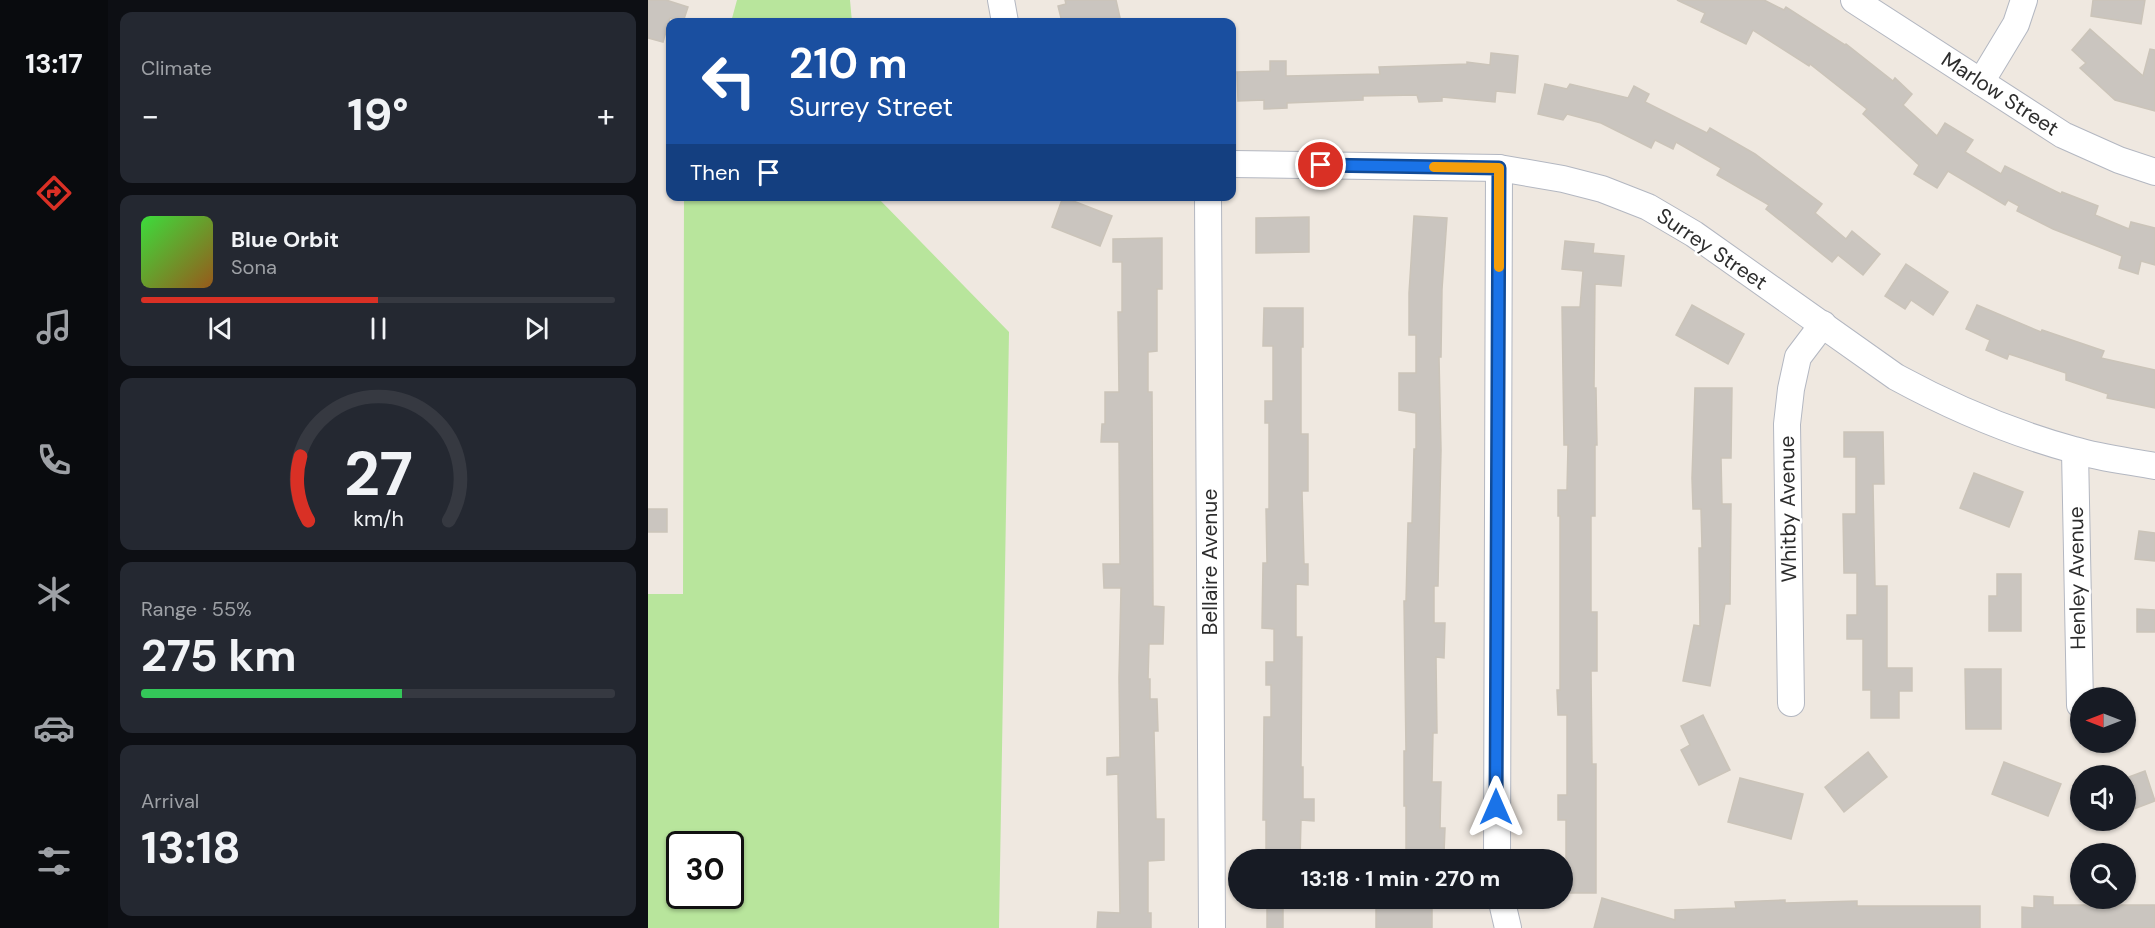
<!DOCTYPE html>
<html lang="en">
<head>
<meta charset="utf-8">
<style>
	:root { --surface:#171b24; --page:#242831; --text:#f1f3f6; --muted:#9ea1a6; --line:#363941; --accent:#d93025 }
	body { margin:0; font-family:"DM Sans",sans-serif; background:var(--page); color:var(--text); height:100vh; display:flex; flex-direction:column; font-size:22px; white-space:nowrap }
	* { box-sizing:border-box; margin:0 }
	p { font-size:20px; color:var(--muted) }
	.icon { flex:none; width:33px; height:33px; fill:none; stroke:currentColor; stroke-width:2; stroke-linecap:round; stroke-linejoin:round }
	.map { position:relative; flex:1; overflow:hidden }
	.sheet { display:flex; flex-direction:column; gap:12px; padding:12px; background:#0d0f14; width:540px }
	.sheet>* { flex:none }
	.guide { position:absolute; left:18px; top:18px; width:570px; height:183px; border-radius:12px; box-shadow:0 2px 4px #0004; background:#1a4fa0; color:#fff; overflow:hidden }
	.needle { width:39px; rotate:270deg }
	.controls { position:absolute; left:1422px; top:687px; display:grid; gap:12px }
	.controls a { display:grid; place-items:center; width:66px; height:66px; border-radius:50%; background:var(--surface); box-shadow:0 2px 4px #0004; font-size:30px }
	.speed { position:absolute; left:18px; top:831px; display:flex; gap:12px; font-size:30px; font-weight:700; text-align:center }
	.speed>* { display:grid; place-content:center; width:78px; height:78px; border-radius:50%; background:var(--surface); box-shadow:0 2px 4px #0004; line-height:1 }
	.speed .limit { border:3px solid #111; border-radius:9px; background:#fff; color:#111 }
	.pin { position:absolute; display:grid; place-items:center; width:51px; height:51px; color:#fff; margin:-26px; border:3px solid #fff; border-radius:50%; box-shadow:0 2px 6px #0007 }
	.me { position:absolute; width:66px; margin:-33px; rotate:0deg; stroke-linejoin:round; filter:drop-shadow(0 0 4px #0008) }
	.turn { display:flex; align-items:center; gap:21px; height:126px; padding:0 24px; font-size:27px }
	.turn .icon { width:78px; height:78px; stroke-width:2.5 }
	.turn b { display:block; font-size:42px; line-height:51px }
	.then { display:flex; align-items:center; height:57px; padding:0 24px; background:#0003; gap:12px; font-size:22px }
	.big { font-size:45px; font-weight:700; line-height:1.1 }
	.sheet .card { flex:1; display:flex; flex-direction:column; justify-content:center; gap:9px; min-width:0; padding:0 21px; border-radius:12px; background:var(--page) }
	.sheet .dial { align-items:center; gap:0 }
	.dial svg { height:156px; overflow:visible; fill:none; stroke:var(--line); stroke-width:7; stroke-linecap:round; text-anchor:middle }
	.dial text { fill:var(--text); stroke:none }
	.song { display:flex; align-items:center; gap:18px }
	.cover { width:72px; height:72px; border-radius:9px; background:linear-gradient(135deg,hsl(120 70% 55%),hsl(30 70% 35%)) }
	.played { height:6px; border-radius:3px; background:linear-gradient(90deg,var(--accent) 50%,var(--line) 50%) }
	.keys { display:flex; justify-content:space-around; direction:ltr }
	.heat { display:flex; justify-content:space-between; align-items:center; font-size:33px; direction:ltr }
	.charge { height:9px; border-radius:4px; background:linear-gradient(90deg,#34c759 55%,var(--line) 0) }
	.trip { position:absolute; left:580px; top:849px; width:345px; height:60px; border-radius:30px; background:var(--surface); box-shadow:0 2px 4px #0004; font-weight:700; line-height:60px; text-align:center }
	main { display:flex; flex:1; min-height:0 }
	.tabs { display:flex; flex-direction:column; width:108px; justify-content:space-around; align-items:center; background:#090b0e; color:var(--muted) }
	.tabs .icon { width:42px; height:42px }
	.tabs .selected { color:var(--accent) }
	.tabs b { font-size:27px; color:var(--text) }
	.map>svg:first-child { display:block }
</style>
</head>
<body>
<main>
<nav class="tabs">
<b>13:17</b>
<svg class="icon selected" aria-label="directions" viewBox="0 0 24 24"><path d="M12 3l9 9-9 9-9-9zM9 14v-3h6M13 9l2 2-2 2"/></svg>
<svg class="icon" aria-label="music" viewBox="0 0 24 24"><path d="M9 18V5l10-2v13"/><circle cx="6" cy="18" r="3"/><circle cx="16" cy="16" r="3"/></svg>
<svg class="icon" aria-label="phone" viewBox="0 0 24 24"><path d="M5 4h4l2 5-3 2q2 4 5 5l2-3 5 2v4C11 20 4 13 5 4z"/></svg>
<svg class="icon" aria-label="climate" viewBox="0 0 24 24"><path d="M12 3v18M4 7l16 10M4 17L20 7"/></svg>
<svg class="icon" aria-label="car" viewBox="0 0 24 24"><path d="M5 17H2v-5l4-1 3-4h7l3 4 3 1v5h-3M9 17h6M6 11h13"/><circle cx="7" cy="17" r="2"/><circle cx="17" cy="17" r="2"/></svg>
<svg class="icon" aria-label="filters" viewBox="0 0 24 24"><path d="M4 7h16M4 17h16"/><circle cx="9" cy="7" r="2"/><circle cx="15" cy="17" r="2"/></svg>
</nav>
<section class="sheet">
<div class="card"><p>Climate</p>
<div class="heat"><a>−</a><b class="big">19°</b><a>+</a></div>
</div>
<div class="card">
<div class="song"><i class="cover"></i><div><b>Blue Orbit</b><p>Sona</p></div></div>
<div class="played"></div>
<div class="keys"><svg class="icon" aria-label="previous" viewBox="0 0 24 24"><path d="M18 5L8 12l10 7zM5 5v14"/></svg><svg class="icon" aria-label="pause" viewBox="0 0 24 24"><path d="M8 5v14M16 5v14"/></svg><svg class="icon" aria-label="next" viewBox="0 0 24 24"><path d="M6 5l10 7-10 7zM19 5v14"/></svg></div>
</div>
<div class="card dial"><svg viewBox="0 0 100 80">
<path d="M14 69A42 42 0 1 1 86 69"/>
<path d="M14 69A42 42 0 0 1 10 36" stroke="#d93025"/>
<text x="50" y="56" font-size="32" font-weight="700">27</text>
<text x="50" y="72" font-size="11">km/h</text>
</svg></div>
<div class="card"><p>Range · 55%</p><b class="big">275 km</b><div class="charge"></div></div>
<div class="card"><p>Arrival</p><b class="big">13:18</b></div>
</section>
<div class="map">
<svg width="1507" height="928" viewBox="0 0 1507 928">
	<rect width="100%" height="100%" fill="#efe8e0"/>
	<g fill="#b8e59c" fill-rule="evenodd">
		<path d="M89 0H202L204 22H83Z"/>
		<path d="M36 197H229L361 332 351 928H0V594H35ZM82 844V896H32V844Z"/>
	</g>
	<g fill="#cac5bf" stroke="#cbc4b9" stroke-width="1.5">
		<path d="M0 0H18L40 7 35 22 22 18 15 42 0 38Z"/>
		<path d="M417 0H468L473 22H414L410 6 418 4Z"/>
		<path d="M1029 0H1116L1136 10 1138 7 1197 45 1198 44 1245 81 1247 78 1264 94 1255 105 1289 136 1297 123 1325 140 1317 152 1353 174 1357 166 1413 194 1414 192 1450 206 1447 215 1481 229 1483 222 1507 228V265L1493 261 1490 274 1471 268 1474 256 1405 229 1369 211 1371 206 1360 200 1357 205 1300 171 1289 188 1266 174 1271 165 1215 114 1219 109 1162 64 1161 66 1105 30 1098 44 1053 22 1057 13Z"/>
		<path d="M1445 0H1497L1493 24 1443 16Z"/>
		<path d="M1442 29 1495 76 1502 49 1507 50V111L1467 100 1432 68 1438 63 1424 50Z"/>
		<path d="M843 53 870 56 867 93 848 91 847 102 794 97V101L771 102 769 95 715 96V100L639 103V108L616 109V100L590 101 589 72 622 71V61H638V76L732 74 731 67 819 64V62L842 65Z"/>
		<path d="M897 84 919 89 922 84 980 98 986 86 1001 94 997 102 1059 133 1062 128 1107 154 1174 204 1167 213 1198 239 1204 231 1232 254 1215 275 1190 255 1184 262 1118 209 1121 205 1069 175 1073 168 1028 142 1025 149 1007 140 1003 148 953 123 919 114 915 120 890 114Z"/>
		<path d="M415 197 464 216 452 246 404 227Z"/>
		<path d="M766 216 799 218 794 289 793 357H791L793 450 790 586H786V623H797L796 658 788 657 789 733H785L784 782H793L792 828H797L796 853H785V860H758V806H756V751H758L756 601H758L760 523H764L766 449H768V413L751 410V373H768V335H761V293Z"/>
		<path d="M661 217V252L608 253V218Z"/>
		<path d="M514 238V289H509V351L500 352V392H504L505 606 516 607 515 644H501L500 679H502V699H509L510 731H506L508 819H516V860L500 861V913H503V928H449L450 912 472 913 470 774 459 775V758L472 757 471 678 473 588H456L455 564H472L471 442H453L454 424H457V392H471L470 312H474V262H465V239Z"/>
		<path d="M917 241 946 244 945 253 976 256 973 286 947 284 946 388H948L949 445H947V516H943V612H949V671H943L944 764H948V893H915V863H918V820H910V795H919V715H910L909 690H912V516H910V490H919L920 445H916L914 307H932L935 271 914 269Z"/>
		<path d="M1258 264 1300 292 1285 315 1263 300 1257 309 1237 296Z"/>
		<path d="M1044 305 1096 334 1080 364 1028 335Z"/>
		<path d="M1329 305 1393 332 1394 330 1456 351 1453 358 1507 370V408L1459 398 1460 394 1418 380V373L1361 354 1359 359 1338 350 1342 340 1318 329Z"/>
		<path d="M616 308H655V347H653V434H660V491H654L656 564H660V585L648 584V637H654L653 767H655V799H666V821L653 820 652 860H618V820H615L616 717H623V685H618V662H626V629L614 628 615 563H619L618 509H621V423H617V401H625V346H615Z"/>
		<path d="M1047 388H1084L1083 458H1073L1074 504H1083L1082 604H1077L1062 686 1035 681 1046 625 1052 626 1051 548H1054L1053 509H1045L1044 478Z"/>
		<path d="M1196 432H1235L1236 484H1225L1227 586H1239V668H1264V691H1251V718H1223V690H1215V639H1199V615H1209V573H1196L1195 514H1208V457H1196Z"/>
		<path d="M1326 473 1375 492 1361 527 1312 508Z"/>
		<rect x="0" y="509" width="19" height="23"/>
		<path d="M1491 531 1507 533V561L1487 559Z"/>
		<path d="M1349 574H1373V631H1341V596H1349Z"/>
		<path d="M1489 609 1507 610V632H1489Z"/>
		<path d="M1317 669H1353V729H1318Z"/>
		<path d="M1055 715 1082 770 1051 785 1033 750 1042 745 1033 726Z"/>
		<path d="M1220 752 1239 777 1196 812 1177 787Z"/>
		<path d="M1356 762 1413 784 1400 816 1344 794Z"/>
		<path d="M1497 771 1507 801 1478 812V778Z"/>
		<path d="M1092 778 1155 794 1143 839 1080 822Z"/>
		<path d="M1386 896 1405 897V905H1507V928H1374V907L1386 908Z"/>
		<rect x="619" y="898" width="16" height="30"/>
		<path d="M954 898 1027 920V910L1088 908 1087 902 1137 900V903L1209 901V906H1332V928H946Z"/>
		<rect x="728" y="907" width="56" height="21"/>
	</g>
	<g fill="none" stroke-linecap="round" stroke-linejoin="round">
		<defs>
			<g id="minor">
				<path d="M353 0 357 22"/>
				<path d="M1206 0 1415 135 1471 160 1507 172"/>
				<path d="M1333 82 1368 24 1376 0"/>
				<path d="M584 164 851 168 915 179 954 189 1000 207 1046 234 1248 377C1305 408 1364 433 1426 450 1452 458 1480 461 1507 466"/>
				<path d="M560 196 564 928"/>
				<path d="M1427 451 1432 705"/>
				<path d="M1143 703 1139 424 1143 389 1150 357 1175 324"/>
				<path d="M849 860 851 168"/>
				<path d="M853 898 860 928"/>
			</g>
		</defs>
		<use href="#minor" stroke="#b3b7c1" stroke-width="28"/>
		<use href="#minor" stroke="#fff" stroke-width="26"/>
	</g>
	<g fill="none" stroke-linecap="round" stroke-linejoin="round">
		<defs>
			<path id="route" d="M673 165 851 168 848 807"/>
		</defs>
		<use href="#route" stroke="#114b97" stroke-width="15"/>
		<use href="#route" stroke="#1a73e8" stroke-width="10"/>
		<path stroke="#f59e0b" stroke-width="10" d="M786 167 851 168V267"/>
	</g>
	<g text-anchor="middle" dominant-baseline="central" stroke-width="5" stroke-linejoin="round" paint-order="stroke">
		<g font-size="21" fill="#2d2d2d" stroke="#fff">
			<text transform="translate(1352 94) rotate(33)">Marlow Street</text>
			<text transform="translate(1064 249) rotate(34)">Surrey Street</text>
			<text transform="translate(1140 509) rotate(-91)">Whitby Avenue</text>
			<text transform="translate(562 562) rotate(-90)">Bellaire Avenue</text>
			<text transform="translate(1429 578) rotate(-91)">Henley Avenue</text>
		</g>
	</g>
</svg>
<div class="controls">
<a><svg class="needle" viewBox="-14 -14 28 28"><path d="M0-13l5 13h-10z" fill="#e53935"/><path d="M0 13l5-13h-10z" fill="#9ea1a6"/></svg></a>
<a><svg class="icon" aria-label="sound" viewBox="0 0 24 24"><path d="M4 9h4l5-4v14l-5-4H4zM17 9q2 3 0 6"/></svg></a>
<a><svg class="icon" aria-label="search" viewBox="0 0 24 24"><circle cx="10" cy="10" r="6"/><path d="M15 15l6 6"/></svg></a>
</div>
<div class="speed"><div class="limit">30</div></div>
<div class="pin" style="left:673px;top:165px;background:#d93025"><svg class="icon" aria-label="arrive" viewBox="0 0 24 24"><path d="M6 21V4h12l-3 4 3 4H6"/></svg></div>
<svg class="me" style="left:848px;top:807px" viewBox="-20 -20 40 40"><path d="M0-17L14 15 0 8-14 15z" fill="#1a73e8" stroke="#fff" stroke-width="4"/></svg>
<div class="trip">13:18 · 1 min · 270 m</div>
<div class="guide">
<div class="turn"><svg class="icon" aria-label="left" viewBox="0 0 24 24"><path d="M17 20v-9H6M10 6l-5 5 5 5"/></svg><div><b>210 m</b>Surrey Street</div></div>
<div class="then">Then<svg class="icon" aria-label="arrive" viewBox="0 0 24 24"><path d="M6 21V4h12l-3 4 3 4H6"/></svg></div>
</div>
</div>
</main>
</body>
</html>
